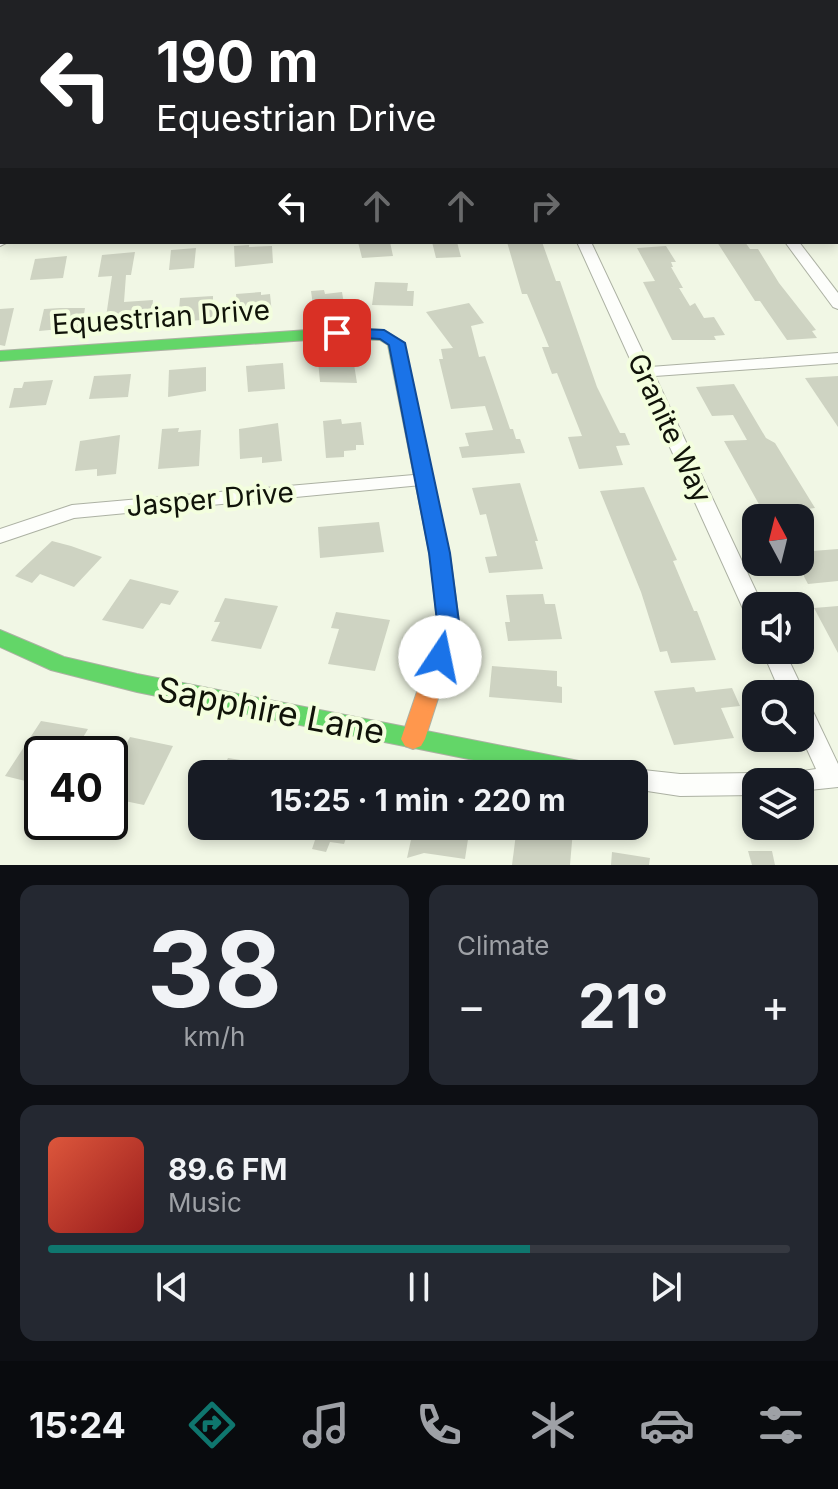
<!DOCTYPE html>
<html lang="en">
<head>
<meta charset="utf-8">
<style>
	:root { --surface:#171b24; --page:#242831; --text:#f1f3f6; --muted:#9ea1a6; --line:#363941; --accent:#0f766e }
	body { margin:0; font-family:Inter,sans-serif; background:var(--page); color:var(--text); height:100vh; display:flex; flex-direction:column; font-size:30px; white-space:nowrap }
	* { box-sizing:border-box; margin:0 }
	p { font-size:26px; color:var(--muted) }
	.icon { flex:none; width:44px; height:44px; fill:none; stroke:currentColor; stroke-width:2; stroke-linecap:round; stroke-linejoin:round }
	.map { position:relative; height:865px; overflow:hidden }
	.panel { display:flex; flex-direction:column; gap:20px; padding:20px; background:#0d0f14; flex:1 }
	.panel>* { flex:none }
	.top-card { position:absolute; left:0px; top:0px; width:838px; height:244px; box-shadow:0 4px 12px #0003; background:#202124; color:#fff; overflow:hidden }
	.needle { width:52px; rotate:353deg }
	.tools { position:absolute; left:742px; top:504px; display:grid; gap:16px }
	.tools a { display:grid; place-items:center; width:72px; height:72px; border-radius:16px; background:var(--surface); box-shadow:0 4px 12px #0003; font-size:40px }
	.speed { position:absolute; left:24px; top:736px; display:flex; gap:16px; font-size:40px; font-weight:700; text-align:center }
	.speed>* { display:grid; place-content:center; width:104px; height:104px; border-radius:50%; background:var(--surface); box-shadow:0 4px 12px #0003; line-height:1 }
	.speed .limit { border:4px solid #111; border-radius:12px; background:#fff; color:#111 }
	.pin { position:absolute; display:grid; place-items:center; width:68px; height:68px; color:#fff; margin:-34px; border-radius:16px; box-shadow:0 4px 12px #0006 }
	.me { position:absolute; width:88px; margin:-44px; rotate:11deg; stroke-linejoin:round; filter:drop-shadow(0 0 6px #0008) }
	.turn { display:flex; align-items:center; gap:28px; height:168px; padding:0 24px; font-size:36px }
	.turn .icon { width:104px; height:104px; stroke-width:2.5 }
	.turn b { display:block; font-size:56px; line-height:68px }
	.lanes { display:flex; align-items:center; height:76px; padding:0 24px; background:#0003; justify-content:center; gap:40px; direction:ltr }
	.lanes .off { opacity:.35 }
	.big { font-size:60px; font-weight:700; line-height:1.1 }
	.panel .card { flex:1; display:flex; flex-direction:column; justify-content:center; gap:12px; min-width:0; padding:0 28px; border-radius:16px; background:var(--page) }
	.panel .dial { align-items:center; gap:0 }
	.dial b { font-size:104px; line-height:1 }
	.song { display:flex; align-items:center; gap:24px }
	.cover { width:96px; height:96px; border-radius:12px; background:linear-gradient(135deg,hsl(10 70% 55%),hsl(0 70% 35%)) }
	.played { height:8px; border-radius:4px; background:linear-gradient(90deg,var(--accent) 65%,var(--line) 65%) }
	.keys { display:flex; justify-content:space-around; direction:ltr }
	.heat { display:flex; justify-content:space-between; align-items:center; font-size:44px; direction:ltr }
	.panel .tiles { flex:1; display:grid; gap:20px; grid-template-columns:1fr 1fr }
	.card:last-child { grid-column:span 2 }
	.trip { position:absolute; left:188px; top:760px; width:460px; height:80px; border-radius:16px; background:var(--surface); box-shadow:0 4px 12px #0003; font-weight:700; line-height:80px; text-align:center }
	.tabs { display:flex; height:128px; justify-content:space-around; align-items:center; background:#090b0e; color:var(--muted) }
	.tabs .icon { width:56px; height:56px }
	.tabs .active { color:var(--accent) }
	.tabs b { font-size:36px; color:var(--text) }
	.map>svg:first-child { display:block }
</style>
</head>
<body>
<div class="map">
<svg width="838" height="865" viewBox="0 0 838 865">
	<rect width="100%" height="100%" fill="#f1f7e5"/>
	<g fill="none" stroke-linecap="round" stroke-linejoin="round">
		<path stroke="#aeba93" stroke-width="3" d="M0 8 3 0"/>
	</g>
	<g fill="#ced3c2">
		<path d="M358 242H390L393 256 362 258Z"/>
		<path d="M432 242H457L461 257 436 258Z"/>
		<path d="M507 242H542L556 281H560L597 387 620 433H625L630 445 616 446 623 465 579 469 568 437 582 436 557 373 552 374 542 347H549L527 294H522Z"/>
		<path d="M717 242H745L750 249H758L779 283 816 330 812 331 817 338 787 340 760 301H755Z"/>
		<path d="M249 245V247L272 246 273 263 235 267 234 246Z"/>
		<path d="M666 246 676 262H671L673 267H671L683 288H679L690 306 695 303 704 318 714 317 725 335 714 336 716 340H672L643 282 655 281 637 248Z"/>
		<path d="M196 248 194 268 169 270 171 250Z"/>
		<path d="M135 252 131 275H126L124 302 153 300 151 320 109 327 110 316 106 317 112 276 98 277 102 255Z"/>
		<path d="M67 256 63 278 30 280 35 259Z"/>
		<path d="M375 282 408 283 407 291H414L413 306 372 305Z"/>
		<path d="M324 290 325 294 342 292 345 310 314 312 311 291Z"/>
		<path d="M261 292V295L270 294 272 314 238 317 236 294Z"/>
		<path d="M213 296V319L178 322 180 298Z"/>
		<path d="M469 303 484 323 471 326 479 357 485 356 510 429H513L516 439H520L525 453 462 458 459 447 469 446 465 433 493 430 485 406 451 409 439 359H443L441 349 453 348 426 312Z"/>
		<path d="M14 308 5 346 0 345V309Z"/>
		<path d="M60 308H85L82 327 39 331 44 309Z"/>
		<path d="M353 358 357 383 320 382 318 360Z"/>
		<path d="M283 363 285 389 248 392 246 366Z"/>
		<path d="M206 367V391L168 397 169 370Z"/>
		<path d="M131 374 128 397 89 399 94 376Z"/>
		<path d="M838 376V427L805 378Z"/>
		<path d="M53 380 46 405 9 408 14 388H22L24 382Z"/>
		<path d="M734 384 766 438 775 443 815 508 782 512 784 515 766 517 724 441 747 440 733 415 712 416 696 387Z"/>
		<path d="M341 419 342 424 361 422 364 445H356V450L344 451V457L326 458 323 421Z"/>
		<path d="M278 423 282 461 262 463V457L240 459 239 429Z"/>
		<path d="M179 428 178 432 201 430 199 466 158 469 162 429Z"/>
		<path d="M120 435 116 474 97 476V469L75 471 80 441Z"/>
		<path d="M520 483 538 541H535L543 569 489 573 485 557 497 556 486 514 480 515 472 488Z"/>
		<path d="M644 487 677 560 673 561 694 611H697L716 660 671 663 667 651 660 652 641 592 600 491Z"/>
		<path d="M379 522 384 552 320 558 318 527Z"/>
		<path d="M52 541 71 546 102 557 74 587 40 574 32 583 15 576Z"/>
		<path d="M838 549V581L808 584 800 569V552Z"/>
		<path d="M130 579 179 591 170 605 161 603 143 629 102 620Z"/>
		<path d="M543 594 545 604H555L562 639 508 641 505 622H510L506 595Z"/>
		<path d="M225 598 278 606 261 649 211 641 220 622H214Z"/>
		<path d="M838 606V653L814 608Z"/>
		<path d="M336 612 390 620 375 671 328 664 339 629 331 628Z"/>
		<path d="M492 666 557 671V686L562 687V703L489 697Z"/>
		<path d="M694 687 696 692 732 688 740 706 721 708 734 738 674 745 654 691Z"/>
		<path d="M41 721 88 729 73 754H42V785L5 776Z"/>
		<path d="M130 737 173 746 144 805 110 798V775Z"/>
		<path d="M228 758 283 767 282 774H220Z"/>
		<path d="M304 826H350L344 844 330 842 326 852 312 849 315 840 300 837Z"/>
		<path d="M414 826H470L465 859 424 853 407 858Z"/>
		<path d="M517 826 573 830 570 865H512Z"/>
		<path d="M748 851H772L775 865H752Z"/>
		<path d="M612 852 650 858 649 865H611Z"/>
	</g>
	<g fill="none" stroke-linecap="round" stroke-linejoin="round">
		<defs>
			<g id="street">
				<path d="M28 0H38L27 2Z"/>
				<rect x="153" y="0" width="10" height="2"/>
				<path d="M442 0H452L453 2H443Z"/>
				<path d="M569 0H579L581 2H571Z"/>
				<path d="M0 31H2L0 38Z"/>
				<path d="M2 105V118L0 119V106Z"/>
				<rect x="0" y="154" width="2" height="8"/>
				<path d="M0 237 2 242H8L0 246Z"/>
				<path d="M577 242H591L650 367 838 353V363L655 376 763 606H756V621L748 619 745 613Z"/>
				<path d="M785 242H799L838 293V309L833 307Z"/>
				<path d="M425 474 432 476 434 480 432 484 74 518 0 543V529L72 505Z"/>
				<path d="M762 650H784L805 694 802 699 808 701 838 764V787L800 791V782H773L776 775 816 769 800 734V694H781Z"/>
				<path d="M634 769 680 774 756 773 765 777 767 782H756V795L680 796 634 789V774H624Z"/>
			</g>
			<g id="fast">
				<path d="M696 0H706L707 2H697Z"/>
				<path d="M337 328 384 330 404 343 450 556 447 561H433L430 556 388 345 380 340 337 338 0 361V351Z"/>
				<path d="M0 630 64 657 137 674 594 764 603 767 606 774H543L137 692 51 670 0 647Z"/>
			</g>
			<path id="slow" d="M440 549 447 551 450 556 460 630 425 739 421 746 413 749 405 746 401 739 438 630 430 556 433 551Z"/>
			<path id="jam" d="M836 139 838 140V149L836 148Z"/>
		</defs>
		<use href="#street" stroke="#acb1a3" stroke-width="2"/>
		<use href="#fast" stroke="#acb1a3" stroke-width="2"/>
		<use href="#slow" stroke="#acb1a3" stroke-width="2"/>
		<use href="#jam" stroke="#acb1a3" stroke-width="2"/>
		<use href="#street" fill="#fdfefb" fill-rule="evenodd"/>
		<use href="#fast" fill="#63d668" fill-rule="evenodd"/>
		<use href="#slow" fill="#ff974d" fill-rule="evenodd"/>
		<use href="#jam" fill="#b3261e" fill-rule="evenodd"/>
	</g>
	<path fill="#1a73e8" stroke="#114b97" stroke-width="2" d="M337 328 384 330 405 343 450 553 460 630 448 663 440 666 432 663 429 657 438 630 429 553 389 345 380 339 331 336V330Z"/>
	<g text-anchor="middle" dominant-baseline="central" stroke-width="8" stroke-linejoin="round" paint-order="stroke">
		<g font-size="28" fill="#101309" stroke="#f3fede">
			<text transform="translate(161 317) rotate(-4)">Equestrian Drive</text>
			<text transform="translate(670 428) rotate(65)">Granite Way</text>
			<text transform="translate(210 499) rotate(-5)">Jasper Drive</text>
		</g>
		<g font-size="34" fill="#101309" stroke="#f3fede">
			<text transform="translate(271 710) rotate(11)">Sapphire Lane</text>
		</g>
	</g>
</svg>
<div class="tools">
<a><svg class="needle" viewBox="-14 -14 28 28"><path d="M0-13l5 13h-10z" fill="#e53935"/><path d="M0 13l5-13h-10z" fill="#9ea1a6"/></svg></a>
<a><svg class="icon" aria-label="sound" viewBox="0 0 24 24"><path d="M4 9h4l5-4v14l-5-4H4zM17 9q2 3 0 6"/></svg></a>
<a><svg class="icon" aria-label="search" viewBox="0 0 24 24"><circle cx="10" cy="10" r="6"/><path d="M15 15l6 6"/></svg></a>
<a><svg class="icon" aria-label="layers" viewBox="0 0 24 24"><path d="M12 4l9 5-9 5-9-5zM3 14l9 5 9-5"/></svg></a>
</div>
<div class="speed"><div class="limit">40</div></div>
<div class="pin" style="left:337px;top:333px;background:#d93025"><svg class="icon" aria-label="arrive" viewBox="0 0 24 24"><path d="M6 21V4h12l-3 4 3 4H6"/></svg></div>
<svg class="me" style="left:440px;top:657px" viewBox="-20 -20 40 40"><circle r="19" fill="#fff"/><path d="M0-13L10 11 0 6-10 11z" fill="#1a73e8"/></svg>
<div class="trip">15:25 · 1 min · 220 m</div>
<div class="top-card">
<div class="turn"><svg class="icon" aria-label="left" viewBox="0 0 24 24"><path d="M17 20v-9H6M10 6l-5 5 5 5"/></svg><div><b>190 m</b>Equestrian Drive</div></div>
<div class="lanes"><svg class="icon" aria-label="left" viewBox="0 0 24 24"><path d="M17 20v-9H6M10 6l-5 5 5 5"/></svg><svg class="icon off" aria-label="ahead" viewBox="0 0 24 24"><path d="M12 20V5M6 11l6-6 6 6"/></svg><svg class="icon off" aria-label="ahead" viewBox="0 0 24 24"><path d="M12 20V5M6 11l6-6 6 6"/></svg><svg class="icon off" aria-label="right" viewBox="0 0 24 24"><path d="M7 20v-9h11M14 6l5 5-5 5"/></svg></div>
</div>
</div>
<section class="panel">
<div class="tiles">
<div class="card dial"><b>38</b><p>km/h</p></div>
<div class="card"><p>Climate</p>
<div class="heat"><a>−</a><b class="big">21°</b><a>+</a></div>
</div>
<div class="card">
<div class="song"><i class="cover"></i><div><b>89.6 FM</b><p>Music</p></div></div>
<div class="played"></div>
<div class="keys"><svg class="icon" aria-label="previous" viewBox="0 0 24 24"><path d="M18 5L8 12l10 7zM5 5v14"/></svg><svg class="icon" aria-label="pause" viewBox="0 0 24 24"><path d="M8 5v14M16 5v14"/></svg><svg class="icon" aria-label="next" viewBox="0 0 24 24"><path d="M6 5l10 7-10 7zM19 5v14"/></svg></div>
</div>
</div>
</section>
<nav class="tabs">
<b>15:24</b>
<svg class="icon active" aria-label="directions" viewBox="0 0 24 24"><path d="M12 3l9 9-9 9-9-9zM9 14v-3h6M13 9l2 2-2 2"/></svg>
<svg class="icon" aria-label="music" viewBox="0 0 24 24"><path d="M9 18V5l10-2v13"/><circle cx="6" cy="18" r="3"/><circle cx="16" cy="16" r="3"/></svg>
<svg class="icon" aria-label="phone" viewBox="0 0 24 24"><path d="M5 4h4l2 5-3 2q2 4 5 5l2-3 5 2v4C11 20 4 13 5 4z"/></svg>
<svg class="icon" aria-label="climate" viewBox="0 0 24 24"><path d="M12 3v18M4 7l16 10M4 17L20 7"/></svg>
<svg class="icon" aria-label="car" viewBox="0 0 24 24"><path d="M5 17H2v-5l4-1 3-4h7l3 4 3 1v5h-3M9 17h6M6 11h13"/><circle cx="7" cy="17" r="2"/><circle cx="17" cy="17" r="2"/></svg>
<svg class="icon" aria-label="filters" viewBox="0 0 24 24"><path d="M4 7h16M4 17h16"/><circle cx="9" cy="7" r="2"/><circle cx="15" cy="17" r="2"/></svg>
</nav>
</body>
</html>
